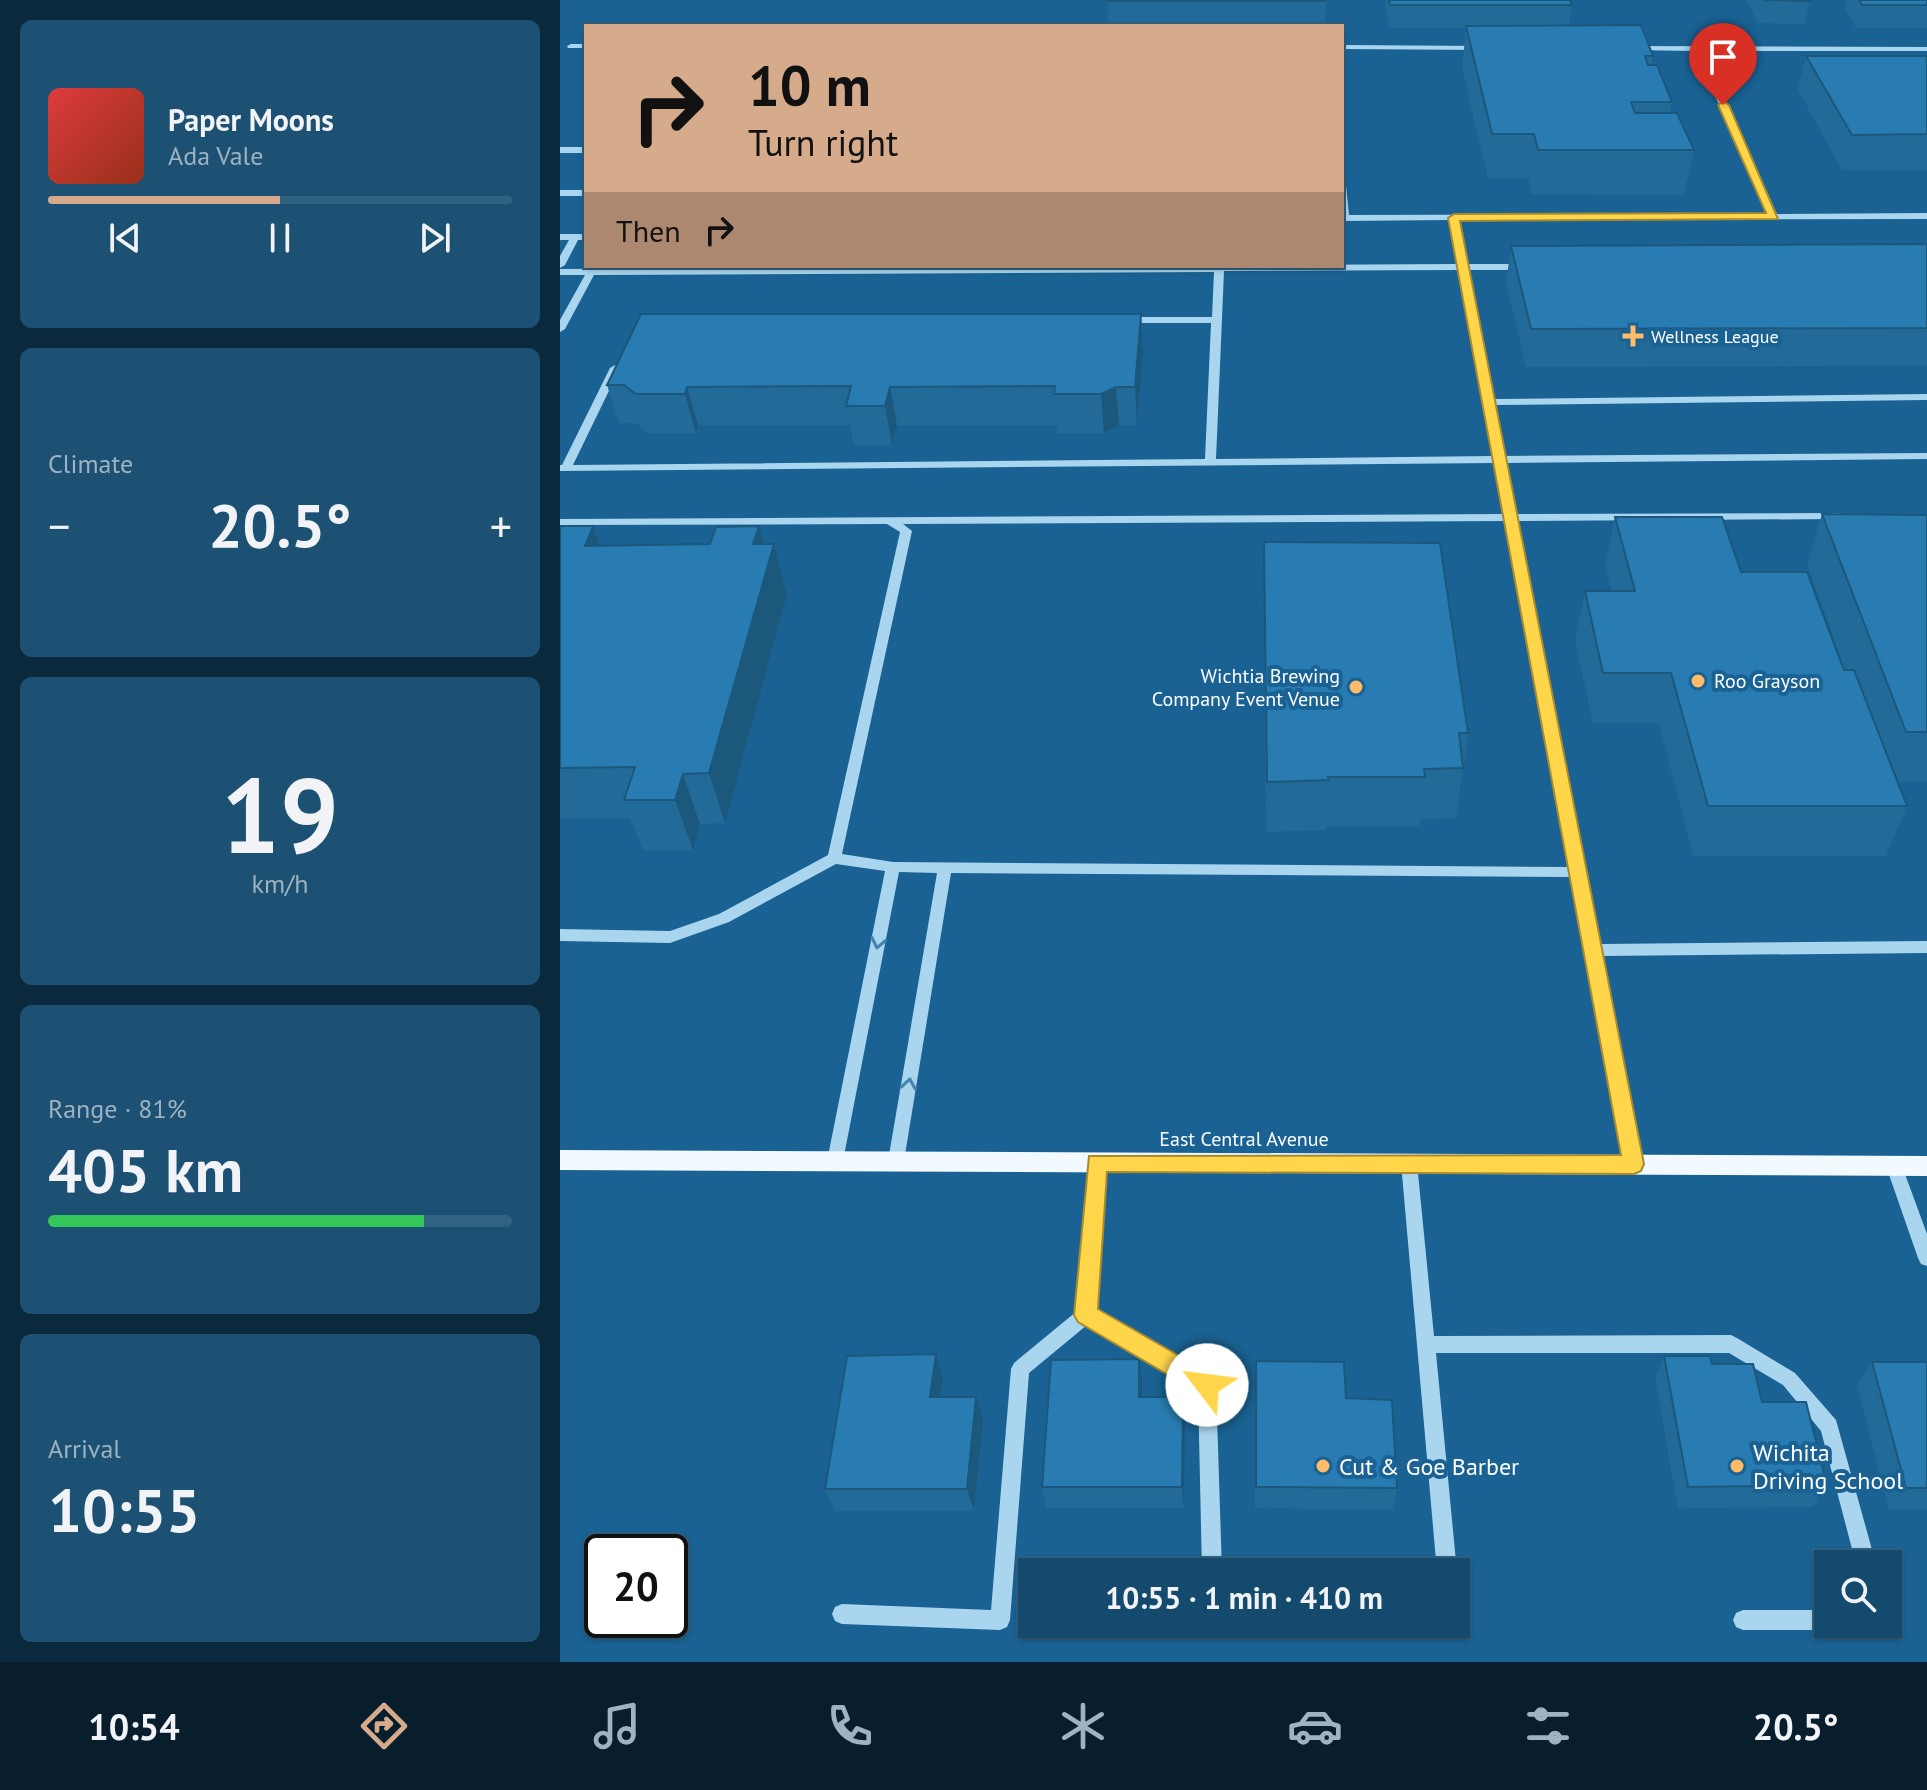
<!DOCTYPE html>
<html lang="en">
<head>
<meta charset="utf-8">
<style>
	:root { --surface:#134a6e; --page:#1c5173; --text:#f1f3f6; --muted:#9db3c2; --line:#326281; --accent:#d6ab8b }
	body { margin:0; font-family:"PT Sans",sans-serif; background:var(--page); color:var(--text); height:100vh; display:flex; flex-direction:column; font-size:30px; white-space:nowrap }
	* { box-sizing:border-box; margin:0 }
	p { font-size:26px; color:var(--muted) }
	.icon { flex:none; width:44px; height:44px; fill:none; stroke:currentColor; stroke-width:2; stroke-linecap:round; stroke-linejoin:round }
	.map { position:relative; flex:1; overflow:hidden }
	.side { display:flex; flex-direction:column; gap:20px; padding:20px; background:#0a293c; width:560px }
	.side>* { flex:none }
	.hud { position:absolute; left:24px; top:24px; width:760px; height:244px; border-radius:0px; box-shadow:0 2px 6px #0004,0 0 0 2px var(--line); background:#d6ab8b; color:#111; overflow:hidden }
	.buttons { position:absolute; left:1254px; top:1550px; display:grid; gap:16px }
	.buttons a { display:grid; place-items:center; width:88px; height:88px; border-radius:0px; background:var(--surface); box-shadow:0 2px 6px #0004,0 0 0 2px var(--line); font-size:40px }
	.speed { position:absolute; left:24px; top:1534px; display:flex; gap:16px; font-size:40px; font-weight:700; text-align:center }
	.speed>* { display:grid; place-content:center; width:104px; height:104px; border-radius:50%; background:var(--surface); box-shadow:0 2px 6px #0004,0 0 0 2px var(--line); line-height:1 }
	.speed .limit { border:4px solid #111; border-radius:12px; background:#fff; color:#111 }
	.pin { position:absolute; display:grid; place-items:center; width:68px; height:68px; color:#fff; margin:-82px -34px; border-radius:50% 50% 50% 0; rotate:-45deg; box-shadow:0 0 8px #0007 }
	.pin .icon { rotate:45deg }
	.me { position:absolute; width:88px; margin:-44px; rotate:300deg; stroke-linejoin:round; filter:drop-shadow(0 0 6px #0008) }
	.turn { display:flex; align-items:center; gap:28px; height:168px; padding:0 32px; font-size:36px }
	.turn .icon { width:104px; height:104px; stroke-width:2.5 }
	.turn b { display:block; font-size:56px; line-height:68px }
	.then { display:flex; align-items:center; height:76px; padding:0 32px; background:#0003; gap:16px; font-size:30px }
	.big { font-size:60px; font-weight:700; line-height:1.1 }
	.side .tile { flex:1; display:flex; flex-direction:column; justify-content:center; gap:12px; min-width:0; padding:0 28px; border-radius:12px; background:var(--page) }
	.side .dial { align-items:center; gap:0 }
	.dial b { font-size:104px; line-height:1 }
	.song { display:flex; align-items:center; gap:24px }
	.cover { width:96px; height:96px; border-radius:12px; background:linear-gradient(135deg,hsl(0 70% 55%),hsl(10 70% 35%)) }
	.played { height:8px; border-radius:4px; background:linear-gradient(90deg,var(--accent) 50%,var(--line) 50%) }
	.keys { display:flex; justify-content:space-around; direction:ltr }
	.heat { display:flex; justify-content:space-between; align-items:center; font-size:44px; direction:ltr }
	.charge { height:12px; border-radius:6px; background:linear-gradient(90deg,#34c759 81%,var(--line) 0) }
	.trip { position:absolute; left:458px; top:1558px; width:452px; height:80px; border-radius:0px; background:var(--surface); box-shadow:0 2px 6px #0004,0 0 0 2px var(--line); font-weight:700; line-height:80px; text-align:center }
	.tabs { display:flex; height:128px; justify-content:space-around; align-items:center; background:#081e2c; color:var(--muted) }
	.tabs .icon { width:56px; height:56px }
	.tabs .active { color:var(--accent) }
	.tabs b { font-size:36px; color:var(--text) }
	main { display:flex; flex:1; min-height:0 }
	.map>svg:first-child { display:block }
</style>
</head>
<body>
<main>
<section class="side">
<div class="tile">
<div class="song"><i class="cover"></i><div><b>Paper Moons</b><p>Ada Vale</p></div></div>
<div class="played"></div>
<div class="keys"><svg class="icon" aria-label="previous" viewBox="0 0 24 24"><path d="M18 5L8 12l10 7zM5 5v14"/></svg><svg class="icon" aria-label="pause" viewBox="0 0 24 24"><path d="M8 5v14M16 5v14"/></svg><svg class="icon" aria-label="next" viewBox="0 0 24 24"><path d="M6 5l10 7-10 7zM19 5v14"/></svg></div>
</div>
<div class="tile"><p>Climate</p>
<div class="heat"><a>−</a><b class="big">20.5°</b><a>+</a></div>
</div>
<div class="tile dial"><b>19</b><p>km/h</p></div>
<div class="tile"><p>Range · 81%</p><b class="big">405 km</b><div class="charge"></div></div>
<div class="tile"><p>Arrival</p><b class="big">10:55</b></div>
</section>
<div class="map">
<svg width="1367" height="1662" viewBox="0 0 1367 1662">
	<rect width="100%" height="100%" fill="#196293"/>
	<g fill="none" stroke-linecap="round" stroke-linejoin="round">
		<g fill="#aad5ef" fill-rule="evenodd">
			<path d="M11 44H26V48H8L7 46Z"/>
			<path d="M782 45 923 46 927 48 923 50 782 49Z"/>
			<path d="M1068 46 1367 47V51H1143L1217 214 1367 213V219L899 220 908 264H966L971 267 966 270H909L934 399 1367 394V400L935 405 945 456 1367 453V459L946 463 956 514 1279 513 1285 516 1279 519 957 521 1040 944 1367 941V953L1042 956 1082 1164 1080 1169 1074 1171 1068 1169 1066 1164 1012 877 391 873 344 1161 342 1166 336 1168 330 1166 328 1161 377 873 339 872 283 1161 281 1166 275 1168 269 1166 267 1161 325 871 276 864 169 922 110 943 0 941V929L110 931 159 914 268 855 340 532 327 524 0 525V519L945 514 935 463 0 471V465H2L50 368 55 365 60 368 13 465 645 459 651 323H562L557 320 562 317H652L654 272 34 275 5 329 0 332V320L25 275H0V269L898 264 890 220 782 221V182L786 185 789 215 1208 214 1135 51 1071 50 1067 48ZM899 270 934 456 656 459 664 271ZM946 521 1010 867 333 862 282 854 352 531 343 524Z"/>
			<rect x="0" y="147" width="26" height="6"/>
			<rect x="0" y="190" width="26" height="6"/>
			<path d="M0 234H26V240H18L5 265 0 268V256L9 240H0Z"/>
			<path d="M537 1155 543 1157 545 1162 535 1311 653 1379 656 1385 662 1572H642L638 1390 527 1325 469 1373 450 1620 447 1627 440 1630 282 1624 275 1621 272 1614 275 1607 282 1604 431 1610 451 1369 454 1363 517 1311 529 1162 531 1157Z"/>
			<path d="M849 1156 855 1158 857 1163 874 1336 1171 1335 1177 1338 1235 1373 1276 1420 1316 1564H1296L1261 1431 1223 1385 1169 1353H876L897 1572 896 1574V1572H877L841 1163 843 1158Z"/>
			<path d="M1334 1159 1340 1161 1342 1166 1367 1234V1266L1361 1264 1358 1258 1326 1166 1328 1161Z"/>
			<path d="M1183 1610H1268V1624H1276L1275 1627 1268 1630H1183L1176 1627 1173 1620 1176 1613Z"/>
		</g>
		<path fill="#f2f9ff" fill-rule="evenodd" d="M0 1150 1367 1156V1176L0 1170Z"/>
	</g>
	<g fill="#226b98">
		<path d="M547 0H766L765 26H548Z"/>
		<path d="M826 0H1010L1012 5 1009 25 1093 56 1092 65 1112 102 1110 113 1134 150 1124 195 972 194 968 178H928L902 68 906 28H829L825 7Z"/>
		<path d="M1186 0H1250V1L1245 24 1198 23Z"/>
		<path d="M1287 0H1367V28H1296L1285 8Z"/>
		<path d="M1246 56H1367V170H1282L1238 90Z"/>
		<path d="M1367 244V366L966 367 946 283 951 246Z"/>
		<path d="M581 314 583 352 577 425H559L544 433H497V425H337L332 445H294L290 425H138L136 433H88L76 423H59L47 385Z"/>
		<path d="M1262 514 1367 515V782H1337L1347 806 1326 856H1133L1099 723H1033L1015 641 1025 591H1052L1045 567 1055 517 1181 572 1285 670 1247 564Z"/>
		<path d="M0 526 40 546 150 544 199 526 203 544 227 594 165 823 140 824 133 850H83L70 818H0Z"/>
		<path d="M704 542 908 733 896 818 860 819 859 826H766V830L706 832Z"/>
		<path d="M1104 1356 1152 1364 1202 1402 1267 1485 1253 1507 1118 1508 1095 1379Z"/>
		<path d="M579 1359 582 1383V1397L625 1420 624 1508H487L482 1487Z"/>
		<path d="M696 1361 786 1398 837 1488 833 1510 695 1508Z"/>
		<path d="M1312 1362H1367V1510H1329L1297 1386Z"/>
		<path d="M383 1378 380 1397H416L423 1420 414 1511H275L265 1489Z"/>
	</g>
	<g fill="#1c577c">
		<path d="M581 314 583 352 577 425 575 387Z"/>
		<path d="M127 387 138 425 136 433 125 394Z"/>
		<path d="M330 387 337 425 332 445 325 406Z"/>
		<path d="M556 387 559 425 544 433 541 394Z"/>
		<path d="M33 526 50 575 25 546Z"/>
		<path d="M199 526 209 564 214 544 227 594 165 823 149 773 193 544Z"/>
		<path d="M123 774 140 824 133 850 115 800Z"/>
		<path d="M376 1354 383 1378 377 1420 370 1397Z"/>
		<path d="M579 1359 582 1383 581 1420 579 1397Z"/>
		<path d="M416 1397 423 1420 414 1511 407 1489Z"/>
		<path d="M623 1397 625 1420 624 1508 622 1487Z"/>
	</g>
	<g fill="#287cb1" stroke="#1c577c" stroke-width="2">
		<rect x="547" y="0" width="219" height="1"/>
		<path d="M829 0H1010L1012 5H830Z"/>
		<path d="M1203 0H1250V1Z"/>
		<path d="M1299 0H1367V5H1302Z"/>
		<path d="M1081 25 1093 56H1085L1088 65H1097L1112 102H1071L1075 113H1117L1134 150H978L974 134H932L906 26Z"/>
		<path d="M1246 56H1367V134L1292 135Z"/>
		<path d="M1367 244V328L971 329 951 246Z"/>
		<path d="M81 314H581L575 387H556L541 394H494L495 386 330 387 325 406H286L291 386 127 387 125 394H76L64 385H47Z"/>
		<path d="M1262 514 1367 515V732H1346Z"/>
		<path d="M1055 517H1162L1181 572H1247L1284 670H1294L1347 806H1148L1111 673H1043L1025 591H1075Z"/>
		<path d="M0 526H33L25 546 150 544 156 527 199 526 193 544H214L149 773 123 774 115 800H64L75 767 0 768Z"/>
		<path d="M704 542 880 543 908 733H899L903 768 864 769 865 777H768L769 780 707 782Z"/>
		<path d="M376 1354 370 1397H416L407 1489H265L287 1356Z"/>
		<path d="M1104 1356H1150L1152 1364H1193L1202 1402H1246L1267 1485 1128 1487Z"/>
		<path d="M579 1359V1397H623L622 1487H482L491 1360Z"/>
		<path d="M696 1361 784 1362 786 1398 832 1400 837 1488 696 1487Z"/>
		<path d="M1312 1362H1367V1488H1346Z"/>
	</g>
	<defs><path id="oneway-chevron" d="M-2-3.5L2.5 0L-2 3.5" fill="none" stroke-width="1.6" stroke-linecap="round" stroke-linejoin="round" transform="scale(2)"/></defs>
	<g stroke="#4484af">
		<use href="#oneway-chevron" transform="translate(318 943) rotate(102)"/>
		<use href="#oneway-chevron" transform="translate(349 1084) rotate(-81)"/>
	</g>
	<path fill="#ffd54a" stroke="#a68a30" stroke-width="2" d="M1163 101 1169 105 1218 219 900 221 1084 1164 1081 1171 1074 1174 547 1172 538 1309 656 1377 659 1385 656 1393 647 1396 639 1393 518 1322 514 1315 529 1156 1061 1155 888 218 894 214 1206 213 1158 105Z"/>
	<g fill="#ffbb68" stroke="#196293" stroke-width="3">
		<path d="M1069 324h8v8h8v8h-8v8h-8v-8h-8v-8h8z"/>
		<circle cx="1138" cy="681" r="8"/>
		<circle cx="796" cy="687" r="8"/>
		<circle cx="763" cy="1466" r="8"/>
		<circle cx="1177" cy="1466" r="8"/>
	</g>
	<g text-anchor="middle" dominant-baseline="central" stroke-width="8" stroke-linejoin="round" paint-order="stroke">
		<g font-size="18" fill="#fff" stroke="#196293" text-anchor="start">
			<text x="1091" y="336">Wellness League</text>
		</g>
		<g font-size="20" fill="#fff" stroke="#196293" text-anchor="end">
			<text x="780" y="676">Wichtia Brewing<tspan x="780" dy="23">Company Event Venue</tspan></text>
			<text x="1154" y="681" text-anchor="start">Roo Grayson</text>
		</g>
		<g font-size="20" fill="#fff" stroke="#196293">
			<text x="684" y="1139">East Central Avenue</text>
		</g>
		<g font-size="24" fill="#fff" stroke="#196293" text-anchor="start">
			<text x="1193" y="1452">Wichita<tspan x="1193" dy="28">Driving School</tspan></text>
			<text x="779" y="1466">Cut &amp; Goe Barber</text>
		</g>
	</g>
</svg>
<div class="buttons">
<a><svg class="icon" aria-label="search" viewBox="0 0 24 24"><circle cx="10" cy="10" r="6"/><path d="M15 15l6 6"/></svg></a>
</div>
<div class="speed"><div class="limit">20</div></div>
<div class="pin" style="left:1163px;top:105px;background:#d93025"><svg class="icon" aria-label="arrive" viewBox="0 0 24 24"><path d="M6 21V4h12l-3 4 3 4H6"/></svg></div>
<svg class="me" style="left:647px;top:1385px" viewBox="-20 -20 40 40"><circle r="19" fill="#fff"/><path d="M0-13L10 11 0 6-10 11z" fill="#ffd54a"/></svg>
<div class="trip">10:55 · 1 min · 410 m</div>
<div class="hud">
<div class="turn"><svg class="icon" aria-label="right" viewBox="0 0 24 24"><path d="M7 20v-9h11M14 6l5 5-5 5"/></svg><div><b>10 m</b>Turn right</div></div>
<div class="then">Then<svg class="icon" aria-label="right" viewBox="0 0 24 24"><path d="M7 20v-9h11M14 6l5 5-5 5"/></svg></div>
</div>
</div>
</main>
<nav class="tabs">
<b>10:54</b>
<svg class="icon active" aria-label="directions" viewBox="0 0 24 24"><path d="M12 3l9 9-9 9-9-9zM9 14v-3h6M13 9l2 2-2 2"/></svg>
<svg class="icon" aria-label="music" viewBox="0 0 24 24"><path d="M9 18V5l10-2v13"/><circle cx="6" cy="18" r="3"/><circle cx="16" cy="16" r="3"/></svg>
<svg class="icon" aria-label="phone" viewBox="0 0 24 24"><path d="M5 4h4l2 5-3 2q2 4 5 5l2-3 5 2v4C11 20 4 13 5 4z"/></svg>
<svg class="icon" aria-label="climate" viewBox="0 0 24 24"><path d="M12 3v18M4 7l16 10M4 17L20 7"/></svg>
<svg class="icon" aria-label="car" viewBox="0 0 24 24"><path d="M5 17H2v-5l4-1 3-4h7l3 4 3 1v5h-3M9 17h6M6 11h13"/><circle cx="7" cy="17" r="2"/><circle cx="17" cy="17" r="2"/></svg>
<svg class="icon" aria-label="filters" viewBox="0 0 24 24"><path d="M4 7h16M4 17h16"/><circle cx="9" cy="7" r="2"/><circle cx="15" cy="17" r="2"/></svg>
<b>20.5°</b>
</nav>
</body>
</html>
